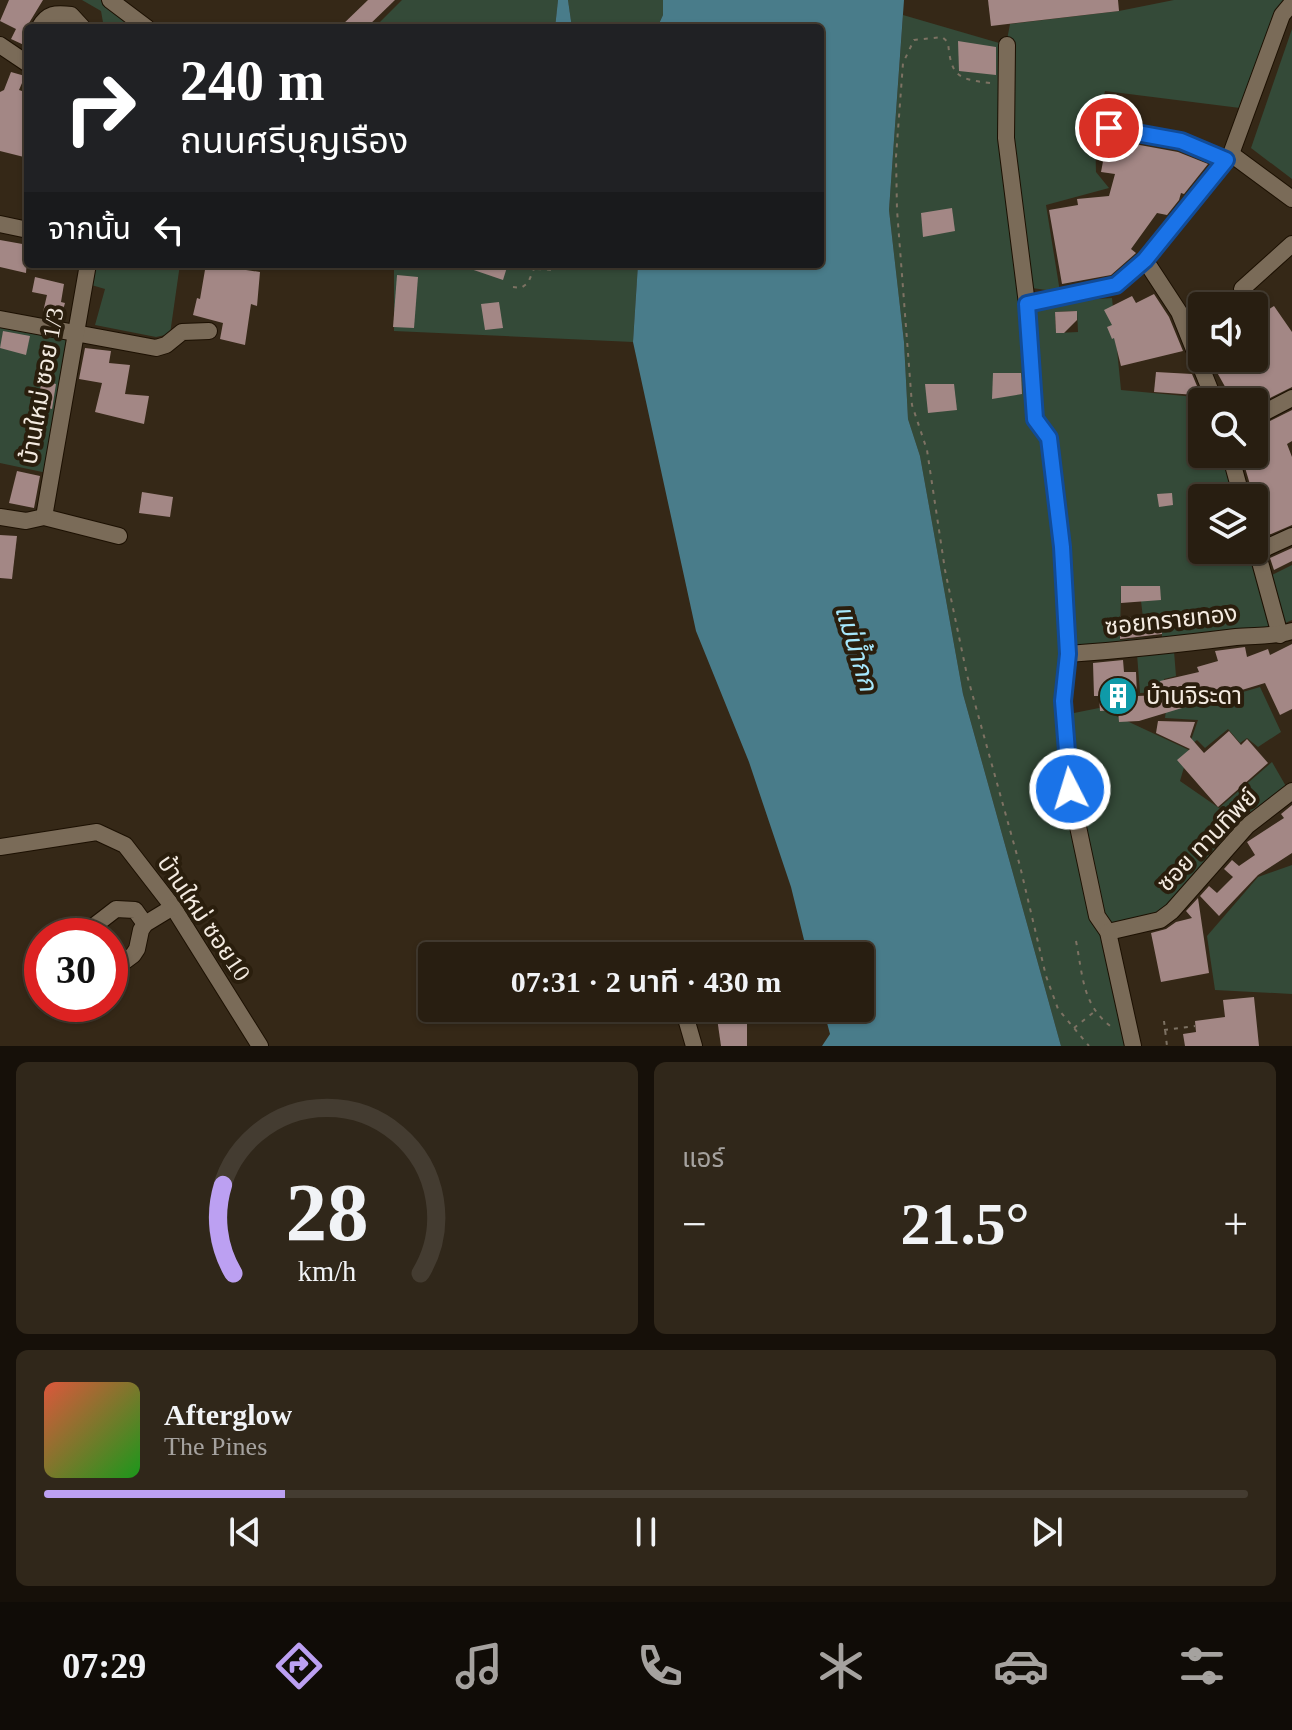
<!DOCTYPE html>
<html lang="th">
<head>
<meta charset="utf-8">
<style>
	:root { --surface:#281e11; --page:#30271a; --text:#f1f3f6; --muted:#a5a29f; --line:#443c31; --accent:#bca0f2 }
	body { margin:0; font-family:"Times New Roman","Noto Sans Thai",serif; background:var(--page); color:var(--text); height:100vh; display:flex; flex-direction:column; font-size:30px; white-space:nowrap }
	* { box-sizing:border-box; margin:0 }
	p { font-size:26px; color:var(--muted) }
	.icon { flex:none; width:44px; height:44px; fill:none; stroke:currentColor; stroke-width:2; stroke-linecap:round; stroke-linejoin:round }
	.map { position:relative; height:1046px; overflow:hidden }
	.sheet { display:flex; flex-direction:column; gap:16px; padding:16px; background:#161009; flex:1 }
	.sheet>* { flex:none }
	.top-card { position:absolute; left:24px; top:24px; width:800px; height:244px; border-radius:8px; box-shadow:0 2px 6px #0004,0 0 0 2px var(--line); background:#202124; color:#fff; overflow:hidden }
	.buttons { position:absolute; left:1188px; top:292px; display:grid; gap:16px }
	.buttons a { display:grid; place-items:center; width:80px; height:80px; border-radius:8px; background:var(--surface); box-shadow:0 2px 6px #0004,0 0 0 2px var(--line); font-size:40px }
	.speed { position:absolute; left:24px; top:918px; display:flex; gap:16px; font-size:40px; font-weight:700; text-align:center }
	.speed>* { display:grid; place-content:center; width:104px; height:104px; border-radius:50%; background:var(--surface); box-shadow:0 2px 6px #0004,0 0 0 2px var(--line); line-height:1 }
	.speed .limit { border:12px solid #d22; background:#fff; color:#111 }
	.pin { position:absolute; display:grid; place-items:center; width:68px; height:68px; color:#fff; margin:-34px; border:4px solid #fff; border-radius:50%; box-shadow:0 2px 8px #0007 }
	.me { position:absolute; width:88px; margin:-44px; rotate:355deg; stroke-linejoin:round; filter:drop-shadow(0 0 6px #0008) }
	.turn { display:flex; align-items:center; gap:28px; height:168px; padding:0 24px; font-size:36px }
	.turn .icon { width:104px; height:104px; stroke-width:2.5 }
	.turn b { display:block; font-size:56px; line-height:68px }
	.then { display:flex; align-items:center; height:76px; padding:0 24px; background:#0003; gap:16px; font-size:30px }
	.big { font-size:60px; font-weight:600; line-height:1.1 }
	.sheet .widget { flex:1; display:flex; flex-direction:column; justify-content:center; gap:12px; min-width:0; padding:0 28px; border-radius:12px; background:var(--page) }
	.sheet .dial { align-items:center; gap:0 }
	.dial svg { height:208px; overflow:visible; fill:none; stroke:var(--line); stroke-width:7; stroke-linecap:round; text-anchor:middle }
	.dial text { fill:var(--text); stroke:none }
	.song { display:flex; align-items:center; gap:24px }
	.cover { width:96px; height:96px; border-radius:12px; background:linear-gradient(135deg,hsl(10 70% 55%),hsl(120 70% 35%)) }
	.played { height:8px; border-radius:4px; background:linear-gradient(90deg,var(--accent) 20%,var(--line) 20%) }
	.keys { display:flex; justify-content:space-around; direction:ltr }
	.heat { display:flex; justify-content:space-between; align-items:center; font-size:44px; direction:ltr }
	.sheet .tiles { flex:1; display:grid; gap:16px; grid-template-columns:1fr 1fr }
	.widget:last-child { grid-column:span 2 }
	.trip { position:absolute; left:418px; top:942px; width:456px; height:80px; border-radius:8px; background:var(--surface); box-shadow:0 2px 6px #0004,0 0 0 2px var(--line); font-weight:600; line-height:80px; text-align:center }
	.menu { display:flex; height:128px; justify-content:space-around; align-items:center; background:#100c07; color:var(--muted) }
	.menu .icon { width:56px; height:56px }
	.menu .active { color:var(--accent) }
	.menu b { font-size:36px; color:var(--text) }
	.map>svg:first-child { display:block }
</style>
</head>
<body>
<div class="map">
<svg width="1292" height="1046" viewBox="0 0 1292 1046">
	<rect width="100%" height="100%" fill="#352817"/>
	<g fill="#344a38" fill-rule="evenodd">
		<path d="M82 0H102L140 28H104L101 11Z"/>
		<path d="M402 0H558L555 28H374Z"/>
		<path d="M568 0H663V15L657 28H572Z"/>
		<path d="M1174 0H1289L1248 109 1105 91 1095 133 1096 172 1109 188 1046 205 1060 292 1025 287 1027 304 1112 298 1121 390 1206 398 1208 402H1202V454H1230L1242 498H1202V550H1254L1280 635 1068 655 1064 715 1099 708 1189 750 1180 781 1219 808 1272 762 1287 788 1172 911 1109 933 1133 1046H1061L963 694 920 456 908 419 904 342 889 210 903 15 1006 45 1010 24 1119 11ZM1077 311 1078 332 1056 333 1055 312ZM1121 587 1141 601 1143 618 1162 620V637L1120 640Z"/>
		<path d="M1292 29V179L1251 148Z"/>
		<path d="M91 264H180L170 334 156 337 95 325 105 289 88 284Z"/>
		<path d="M394 264H638L633 342 394 331Z"/>
		<path d="M0 323 71 334 47 473 0 463Z"/>
		<path d="M1292 565V620L1281 625 1268 577Z"/>
		<path d="M1174 651 1176 676 1164 679 1165 687 1160 688V692L1140 693 1137 654Z"/>
		<path d="M1260 687 1281 732 1258 747 1247 738 1240 743 1228 729 1205 748 1197 740 1189 746 1198 720 1165 718 1166 710 1205 703Z"/>
		<path d="M1292 865V994L1215 990 1207 936 1258 877Z"/>
	</g>
	<g fill="#497c8a">
		<path d="M558 0H568L572 28H555Z"/>
		<path d="M663 0H904L889 210 904 342 908 419 920 456 963 694 1061 1046H822L830 1034 823 1008H860V956H808L791 887 749 762 696 631 633 342 638 264H820V28H657L663 15Z"/>
	</g>
	<g fill="#a38785">
		<path d="M9 0H43L29 23 24 45 11 39 16 29 0 21Z"/>
		<path d="M368 0H395L366 28H339Z"/>
		<path d="M988 0H1118L1119 11 991 26Z"/>
		<path d="M958 41 996 47V75L959 71Z"/>
		<path d="M11 72 25 76 19 90 28 93V158L0 151V92L4 90Z"/>
		<path d="M1099 133 1107 139 1178 152 1208 164 1184 194 1181 193 1179 200 1167 215 1157 213 1131 249 1136 253 1111 275 1062 284 1049 210 1078 205 1077 199 1109 196 1115 174 1101 172 1105 151 1101 150 1103 141H1098Z"/>
		<path d="M952 208 955 231 923 237 921 213Z"/>
		<path d="M0 240 28 245 26 273 0 267Z"/>
		<path d="M206 264 260 272 257 306 251 304 245 345 220 339 223 323 193 315 197 298 200 299Z"/>
		<path d="M462 264H508L503 280 462 266Z"/>
		<path d="M397 275 418 277 414 328 393 327Z"/>
		<path d="M35 277 64 284 61 302 65 303 61 317 43 312 47 295 32 292Z"/>
		<path d="M1154 294 1169 317 1183 351 1121 366 1114 338 1112 339 1107 327 1112 325 1104 310 1132 296 1136 303Z"/>
		<path d="M499 302 503 328 485 330 481 304Z"/>
		<path d="M1274 306 1292 332V387L1254 406V402H1229L1225 394 1228 392 1209 358H1254V319Z"/>
		<path d="M1077 311V320L1064 333H1056L1055 312Z"/>
		<path d="M3 331 30 336 26 355 0 348Z"/>
		<path d="M85 348 111 351 109 363 130 365 125 394 149 396 144 424 95 412 102 383 79 379Z"/>
		<path d="M1156 372 1192 374 1197 386 1196 395 1154 392Z"/>
		<path d="M993 373H1021L1022 394 992 399Z"/>
		<path d="M42 381 56 384 52 409 36 405Z"/>
		<path d="M925 384H954L957 410 928 413Z"/>
		<path d="M1292 410V441L1287 444 1292 457V525L1264 537 1254 523V498L1241 454H1254V429Z"/>
		<path d="M17 471 40 476 34 508 9 503Z"/>
		<path d="M142 492 173 497 170 517 139 513Z"/>
		<path d="M1172 493 1173 505 1159 507 1157 494Z"/>
		<path d="M0 535 17 536 12 579 0 578Z"/>
		<path d="M1292 548V561L1274 570 1270 558Z"/>
		<path d="M1121 586H1160L1161 600 1121 603Z"/>
		<path d="M1120 616 1162 620V634L1120 639Z"/>
		<path d="M1292 644V709L1280 715 1265 683 1139 721 1119 722 1118 710 1100 711 1099 696H1094L1093 663 1123 660 1124 672H1136L1137 696 1163 695 1160 681 1199 672 1197 667 1218 661 1215 651 1245 647 1247 657 1268 649 1270 655Z"/>
		<path d="M1158 721 1195 722 1190 737 1204 753 1229 731 1241 745 1247 739 1268 763 1218 807 1177 760 1190 749 1156 733Z"/>
		<path d="M1292 805V853L1258 875 1219 916 1200 896 1209 886 1217 893 1233 877 1224 869 1232 860 1239 866 1255 855 1247 842 1284 818 1281 814Z"/>
		<path d="M1198 898 1209 973 1161 982 1151 933 1166 929 1176 922 1192 918 1186 911Z"/>
		<path d="M1254 997 1259 1046H1185L1183 1034 1196 1032 1195 1021 1225 1017 1223 1000Z"/>
		<path d="M717 1018 747 1020V1046H721Z"/>
	</g>
	<g fill="none" stroke-linecap="round" stroke-linejoin="round">
		<defs>
			<g id="minor">
				<path d="M110 0 147 28"/>
				<path d="M39 28C47 13 56 13 71 15L83 28"/>
				<path d="M0 45 28 64"/>
				<path d="M1007 45 1006 138 1027 304 1035 419 1049 438 1062 547 1068 654 1063 701 1070 789 1097 916 1108 932 1133 1046"/>
				<path d="M1109 128 1181 141 1226 160"/>
				<path d="M1231 154 1292 199"/>
				<path d="M0 224 28 230"/>
				<path d="M1145 260 1179 312 1215 402"/>
				<path d="M1242 289 1292 244"/>
				<path d="M1027 304 1116 285 1145 260 1231 154 1282 15 1292 3"/>
				<path d="M0 319 156 348 166 345 182 332 209 331"/>
				<path d="M1254 418 1292 398"/>
				<path d="M1230 454 1242 498"/>
				<path d="M0 517 26 521 44 517 119 536"/>
				<path d="M44 517 88 264"/>
				<path d="M1254 540 1280 635"/>
				<path d="M1257 552 1292 536"/>
				<path d="M1068 654C1124 650 1180 644 1236 637 1255 635 1274 637 1292 631"/>
				<path d="M0 847 97 832 125 845 173 907 260 1046"/>
				<path d="M1108 932 1160 920 1172 911 1247 826 1292 791"/>
				<path d="M81 936 116 909 135 910 145 924"/>
				<path d="M110 972 133 955 137 949 141 930 145 924 173 907"/>
				<path d="M683 1008 694 1046"/>
			</g>
		</defs>
		<use href="#minor" stroke="#1c1002" stroke-width="18"/>
		<g stroke="#7d7263" stroke-width="2" stroke-dasharray="4 6" stroke-linecap="butt">
			<path d="M990 83C957 79 951 76 948 42L942 37 914 40 903 63 896 157 897 210 912 405 927 450 945 570 967 675 1020 866 1046 976 1058 1009 1089 1046"/>
			<path d="M537 269 555 270V264"/>
			<path d="M513 287 521 288 528 283 536 264"/>
			<path d="M1076 941C1083 976 1082 1006 1113 1028"/>
			<path d="M1164 1021 1167 1046"/>
			<path d="M1074 1028 1094 1012"/>
			<path d="M1164 1030 1195 1026"/>
		</g>
		<use href="#minor" stroke="#7a6b58" stroke-width="16"/>
	</g>
	<g fill="none" stroke-linecap="round" stroke-linejoin="round">
		<defs>
			<path id="route" d="M1070 789 1063 701 1068 654 1062 547 1049 438 1035 419 1027 304 1116 285 1145 260 1226 160 1181 141 1109 128"/>
		</defs>
		<use href="#route" stroke="#114b97" stroke-width="20"/>
		<use href="#route" stroke="#1a73e8" stroke-width="14"/>
	</g>
	<defs>
		<symbol id="building-disc" viewBox="-11 -11 22 22"><circle r="9.5" fill="#0f9aa8" stroke="#2a1e0d"/><path d="M-4-6H4V6H1V3H-1V6H-4ZM-2.5-4.3h1.7v1.8h-1.7ZM.8-4.3h1.7v1.8H.8ZM-2.5-1h1.7V.8h-1.7ZM.8-1h1.7V.8H.8Z" fill="#fff"/></symbol>
	</defs>
	<g fill-rule="evenodd">
		<use href="#building-disc" x="1096" y="674" width="44" height="44"/>
	</g>
	<g text-anchor="middle" dominant-baseline="central" stroke-width="8" stroke-linejoin="round" paint-order="stroke">
		<g font-size="24" fill="#f4ebe1" stroke="#2a1e0d">
			<text transform="translate(42 386) rotate(-80)">บ้านใหม่ ซอย 1/3</text>
			<text transform="translate(1171 620) rotate(-6)">ซอยทรายทอง</text>
			<text transform="translate(1207 840) rotate(-46)">ซอย ทานทิพย์</text>
			<text transform="translate(204 918) rotate(56)">บ้านใหม่ ซอย10</text>
		</g>
		<g font-size="24" fill="#f4ebe1" stroke="#2a1e0d" text-anchor="start">
			<text x="1146" y="696">บ้านจิระดา</text>
		</g>
		<g font-size="26" font-style="italic" fill="#a6e8fc" stroke="#2a1e0d">
			<text transform="translate(856 648) rotate(73)">แม่น้ำกก</text>
		</g>
	</g>
</svg>
<div class="buttons">
<a><svg class="icon" aria-label="sound" viewBox="0 0 24 24"><path d="M4 9h4l5-4v14l-5-4H4zM17 9q2 3 0 6"/></svg></a>
<a><svg class="icon" aria-label="search" viewBox="0 0 24 24"><circle cx="10" cy="10" r="6"/><path d="M15 15l6 6"/></svg></a>
<a><svg class="icon" aria-label="layers" viewBox="0 0 24 24"><path d="M12 4l9 5-9 5-9-5zM3 14l9 5 9-5"/></svg></a>
</div>
<div class="speed"><div class="limit">30</div></div>
<div class="pin" style="left:1109px;top:128px;background:#d93025"><svg class="icon" aria-label="arrive" viewBox="0 0 24 24"><path d="M6 21V4h12l-3 4 3 4H6"/></svg></div>
<svg class="me" style="left:1070px;top:789px" viewBox="-20 -20 40 40"><circle r="17" fill="#1a73e8" stroke="#fff" stroke-width="3"/><path d="M0-11L8 9 0 5-8 9z" fill="#fff"/></svg>
<div class="trip">07:31 · 2 นาที · 430 m</div>
<div class="top-card">
<div class="turn"><svg class="icon" aria-label="right" viewBox="0 0 24 24"><path d="M7 20v-9h11M14 6l5 5-5 5"/></svg><div><b>240 m</b>ถนนศรีบุญเรือง</div></div>
<div class="then">จากนั้น<svg class="icon" aria-label="left" viewBox="0 0 24 24"><path d="M17 20v-9H6M10 6l-5 5 5 5"/></svg></div>
</div>
</div>
<section class="sheet">
<div class="tiles">
<div class="widget dial"><svg viewBox="0 0 100 80">
<path d="M14 69A42 42 0 1 1 86 69"/>
<path d="M14 69A42 42 0 0 1 10 35" stroke="#bca0f2"/>
<text x="50" y="56" font-size="32" font-weight="700">28</text>
<text x="50" y="72" font-size="11">km/h</text>
</svg></div>
<div class="widget"><p>แอร์</p>
<div class="heat"><a>−</a><b class="big">21.5°</b><a>+</a></div>
</div>
<div class="widget">
<div class="song"><i class="cover"></i><div><b>Afterglow</b><p>The Pines</p></div></div>
<div class="played"></div>
<div class="keys"><svg class="icon" aria-label="previous" viewBox="0 0 24 24"><path d="M18 5L8 12l10 7zM5 5v14"/></svg><svg class="icon" aria-label="pause" viewBox="0 0 24 24"><path d="M8 5v14M16 5v14"/></svg><svg class="icon" aria-label="next" viewBox="0 0 24 24"><path d="M6 5l10 7-10 7zM19 5v14"/></svg></div>
</div>
</div>
</section>
<nav class="menu">
<b>07:29</b>
<svg class="icon active" aria-label="directions" viewBox="0 0 24 24"><path d="M12 3l9 9-9 9-9-9zM9 14v-3h6M13 9l2 2-2 2"/></svg>
<svg class="icon" aria-label="music" viewBox="0 0 24 24"><path d="M9 18V5l10-2v13"/><circle cx="6" cy="18" r="3"/><circle cx="16" cy="16" r="3"/></svg>
<svg class="icon" aria-label="phone" viewBox="0 0 24 24"><path d="M5 4h4l2 5-3 2q2 4 5 5l2-3 5 2v4C11 20 4 13 5 4z"/></svg>
<svg class="icon" aria-label="climate" viewBox="0 0 24 24"><path d="M12 3v18M4 7l16 10M4 17L20 7"/></svg>
<svg class="icon" aria-label="car" viewBox="0 0 24 24"><path d="M5 17H2v-5l4-1 3-4h7l3 4 3 1v5h-3M9 17h6M6 11h13"/><circle cx="7" cy="17" r="2"/><circle cx="17" cy="17" r="2"/></svg>
<svg class="icon" aria-label="filters" viewBox="0 0 24 24"><path d="M4 7h16M4 17h16"/><circle cx="9" cy="7" r="2"/><circle cx="15" cy="17" r="2"/></svg>
</nav>
</body>
</html>
